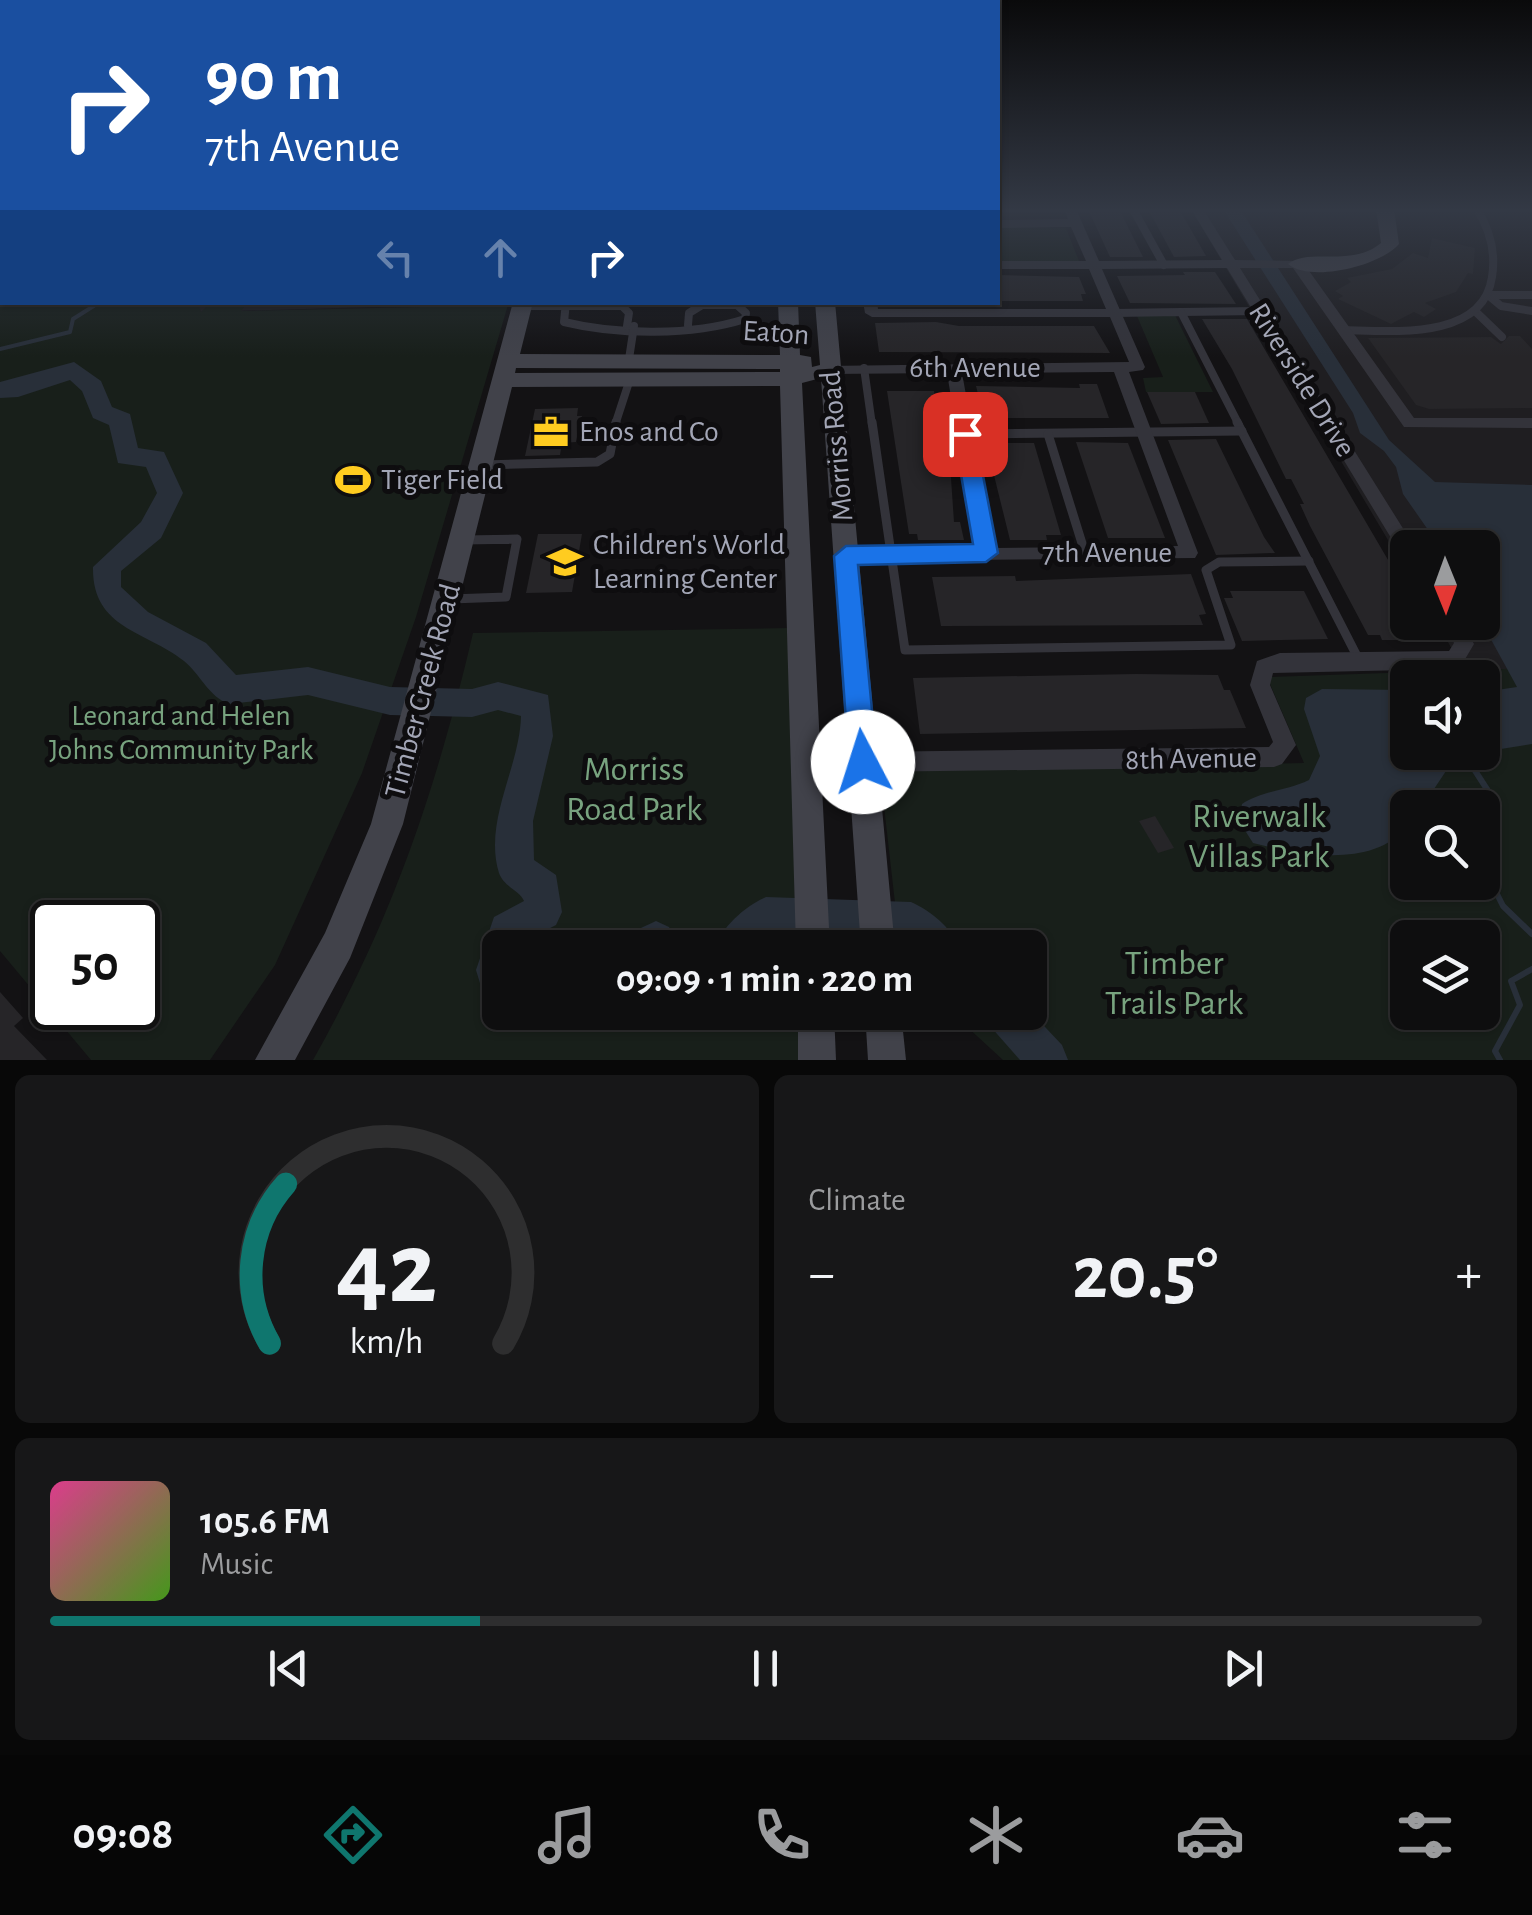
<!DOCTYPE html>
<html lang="en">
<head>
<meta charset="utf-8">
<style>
	:root { --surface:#0e0e0f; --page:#171718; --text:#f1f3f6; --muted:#9b9c9e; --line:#2e2e2f; --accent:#0f766e }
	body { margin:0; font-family:"Alegreya Sans",sans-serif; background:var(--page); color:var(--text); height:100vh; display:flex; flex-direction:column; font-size:38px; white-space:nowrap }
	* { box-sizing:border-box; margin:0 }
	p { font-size:32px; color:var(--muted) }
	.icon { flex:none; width:55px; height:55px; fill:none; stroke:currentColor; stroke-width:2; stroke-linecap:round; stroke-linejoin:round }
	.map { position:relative; height:1060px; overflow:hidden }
	.panel { display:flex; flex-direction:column; gap:15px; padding:15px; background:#080808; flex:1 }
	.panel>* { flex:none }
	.top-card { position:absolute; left:0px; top:0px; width:1000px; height:305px; box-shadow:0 2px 8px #0004,0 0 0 2px var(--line); background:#1a4fa0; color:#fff; overflow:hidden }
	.needle { width:65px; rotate:179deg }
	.fabs { position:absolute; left:1390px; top:530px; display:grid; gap:20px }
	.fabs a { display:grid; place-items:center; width:110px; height:110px; border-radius:15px; background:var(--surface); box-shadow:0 2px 8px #0004,0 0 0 2px var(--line); font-size:50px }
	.speed { position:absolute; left:30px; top:900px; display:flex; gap:20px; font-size:50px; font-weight:700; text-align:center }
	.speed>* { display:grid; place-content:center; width:130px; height:130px; border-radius:50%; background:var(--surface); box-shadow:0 2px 8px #0004,0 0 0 2px var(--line); line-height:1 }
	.speed .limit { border:5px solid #111; border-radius:15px; background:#fff; color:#111 }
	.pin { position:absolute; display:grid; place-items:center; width:85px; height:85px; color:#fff; margin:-42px; border-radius:20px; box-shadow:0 5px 15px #0006 }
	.me { position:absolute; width:110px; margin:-55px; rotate:355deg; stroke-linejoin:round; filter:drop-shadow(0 0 8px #0008) }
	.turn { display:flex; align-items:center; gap:35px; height:210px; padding:0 40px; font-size:45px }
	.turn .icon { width:130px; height:130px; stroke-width:2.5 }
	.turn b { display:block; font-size:70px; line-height:85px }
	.lanes { display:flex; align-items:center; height:95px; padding:0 40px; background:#0003; justify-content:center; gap:50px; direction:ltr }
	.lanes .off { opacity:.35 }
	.big { font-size:75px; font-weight:700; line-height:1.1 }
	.panel .tile { flex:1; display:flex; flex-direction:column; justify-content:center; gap:15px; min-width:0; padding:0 35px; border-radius:15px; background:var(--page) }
	.panel .dial { align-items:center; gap:0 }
	.dial svg { height:260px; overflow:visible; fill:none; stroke:var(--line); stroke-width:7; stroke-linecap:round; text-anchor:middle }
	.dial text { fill:var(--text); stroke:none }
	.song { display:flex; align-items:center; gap:30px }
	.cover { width:120px; height:120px; border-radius:15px; background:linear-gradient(135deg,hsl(330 70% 55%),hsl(100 70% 35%)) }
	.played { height:10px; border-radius:5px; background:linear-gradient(90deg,var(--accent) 30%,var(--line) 30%) }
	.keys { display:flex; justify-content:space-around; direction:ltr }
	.heat { display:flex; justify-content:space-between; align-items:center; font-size:55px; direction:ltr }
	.panel .tiles { flex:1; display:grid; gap:15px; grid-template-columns:1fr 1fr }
	.tile:last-child { grid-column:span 2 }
	.trip { position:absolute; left:482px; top:930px; width:565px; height:100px; border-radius:15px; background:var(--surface); box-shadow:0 2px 8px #0004,0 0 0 2px var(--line); font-weight:700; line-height:100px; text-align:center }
	.tab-bar { display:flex; height:160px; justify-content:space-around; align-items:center; background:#060606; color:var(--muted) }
	.tab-bar .icon { width:70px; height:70px }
	.tab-bar .current { color:var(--accent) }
	.tab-bar b { font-size:45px; color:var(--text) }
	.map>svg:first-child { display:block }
</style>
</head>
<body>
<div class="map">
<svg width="1532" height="1060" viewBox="0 0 1532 1060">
	<rect width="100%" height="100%" fill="#131214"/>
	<g fill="#1f1e21">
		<path d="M1191 209H1532V669L1464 670 1437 623 1482 622V548H1408L1407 572Z"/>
		<path d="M197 303H509L200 312Z"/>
	</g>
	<g fill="#181f1a" fill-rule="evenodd">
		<path d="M998 227 1066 228 1079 261H998Z"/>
		<path d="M0 229 2 302H197L201 312 212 302 247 303 241 311 508 305 416 617 362 773 275 965 210 1060H91L0 951ZM138 922V1008H52V922Z"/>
		<path d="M1175 315 1213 392H1146L1143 378 1163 377 1137 316Z"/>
		<path d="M789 628 796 947 500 948V1012L798 1013 799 1060H313C393 918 436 790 473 633Z"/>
		<path d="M1532 668V1060H1003L952 1013 1030 1012V948L900 947 880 771 1304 763 1267 677ZM1408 678H1482V752H1408ZM1408 808H1482V882H1408ZM1408 938H1482V1012H1408Z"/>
	</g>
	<g fill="#282f39">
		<path d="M1223 209H1240L1389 440 1435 482 1532 485V744L1482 752 1483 692 1517 687 1482 623V548L1440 547 1403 494 1396 467 1384 451 1360 433 1353 413Z"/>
		<path d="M1322 689 1407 690 1408 752H1482L1450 765 1422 807 1408 808 1407 826C1374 869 1300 855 1253 843L1239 821 1242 804C1261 791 1286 791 1309 780L1320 756 1304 709 1306 698Z"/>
	</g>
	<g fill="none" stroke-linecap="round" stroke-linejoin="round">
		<path stroke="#282f39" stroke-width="4" d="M0 349 70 332 73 319 100 302"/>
		<g stroke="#282f39" stroke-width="6">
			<path d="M1463 752 1492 797 1486 853 1490 880 1503 906 1532 934"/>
			<path d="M1500 1060 1495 1051 1520 1005 1511 981 1532 969"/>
		</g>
		<g fill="#282f39" fill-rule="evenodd">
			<path d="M74 362 101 381 112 407 130 414 138 448 164 452 183 493 161 538 121 571V587L148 612 206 643 236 675 308 667 390 687 472 689 498 682 548 695 553 736 533 821 534 860 556 875 562 912 556 925 523 942 521 948H500V1009L486 1003 476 970 494 917 524 901C519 890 504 887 499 873 483 821 520 767 521 716L498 710 472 717 390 715 308 695 229 704C208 696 201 675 184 661 145 630 92 629 93 567L141 522 157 493 146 467 118 463 109 425 93 418 82 391 70 380 18 397 0 398V382Z"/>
			<path d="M766 897 911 902C931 911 951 927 959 948H912L903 940 773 935 761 948H714C723 926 745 906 766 897Z"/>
			<path d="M656 921 669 927 680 948H623L628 934Z"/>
			<path d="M1030 1011 1062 1045 1068 1060H1020L990 1026 984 1012Z"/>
		</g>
	</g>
	<g fill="#262528">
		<path d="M1088 209H1119L1143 257H1110Z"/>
		<path d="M1148 209H1179L1206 256 1174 257Z"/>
		<path d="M1432 238 1475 248 1473 274 1468 273 1456 292 1425 303 1436 309 1424 317 1414 312 1391 324 1338 299 1343 296 1335 291 1351 282 1347 278 1392 269 1413 253 1428 258Z"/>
		<path d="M1183 272H1215L1236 304 1130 303 1117 276 1185 275Z"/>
		<path d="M998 275 1079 277 1086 294H1081L1083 301H998Z"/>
		<path d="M1202 319H1247L1408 594V622H1425L1435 640H1382L1380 635H1368L1310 526 1300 504H1304L1291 479H1286L1232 369Z"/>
		<path d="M936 322 959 326H1094L1110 353 879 352 875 323Z"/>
		<path d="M1509 336H1520L1532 349V408L1429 409 1416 405 1368 338 1491 337 1501 344Z"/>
		<path d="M1079 384H1097L1109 418H992L991 414H983L976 386 1080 388Z"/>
		<path d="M887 391H934L951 478 954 522H960L964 540H918L917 534H909Z"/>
		<path d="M1147 392H1195L1209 423 1161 424Z"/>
		<path d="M578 408 577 416H582L576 442 562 443 560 455 525 456 535 409Z"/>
		<path d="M1216 439 1264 537 1275 553 1216 555 1168 440Z"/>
		<path d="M1076 442 1128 443 1165 538H1108Z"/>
		<path d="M986 443H1034L1061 535H1046L1047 540H1010Z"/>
		<path d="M538 534H582L572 592 526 593Z"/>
		<path d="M1191 574 1206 614 1199 615 1203 625 941 626 932 577 1015 576 1016 581Z"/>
		<path d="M1230 591H1304L1328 639 1242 641 1224 598H1233Z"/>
		<path d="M1136 674 1218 675 1224 690H1230L1246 728 920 734 913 678Z"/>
		<path d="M1155 816 1174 848 1158 853 1139 821Z"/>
		<path d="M0 992 23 1018 14 1026 47 1060H0Z"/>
	</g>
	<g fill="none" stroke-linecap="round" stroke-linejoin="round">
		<g stroke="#33333a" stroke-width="8">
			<path d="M1133 209 1164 265"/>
			<path d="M1488 295 1501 306 1532 311"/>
			<path d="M1488 295H1532"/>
			<path d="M566 302 564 322C617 335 692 336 745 319L746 313 737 305H702L689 313 688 325"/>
			<path d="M522 306H622L629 313 627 326"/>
			<path d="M1181 312 1258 311"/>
			<path d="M1476 312 1502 337"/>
			<path d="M1115 313 1181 312 1239 425"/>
			<path d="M1343 330C1391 331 1483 341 1492 277 1496 253 1490 230 1477 209"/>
			<path d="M629 359 634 326"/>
			<path d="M864 368 872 425"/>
			<path d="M615 425 630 379"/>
		</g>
		<g stroke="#33333a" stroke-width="9">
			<path d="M872 422 905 650 1231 645 1206 570 1219 562 1309 561"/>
			<path d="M1237 422 1359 660"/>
			<path d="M965 434 1242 431"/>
			<path d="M1048 434 1085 553"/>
			<path d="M483 465 597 462 610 454 616 422"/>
			<path d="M451 599 506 597 517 539 463 540"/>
		</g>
		<g fill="#33333a" fill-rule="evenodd">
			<path d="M1064 209H1076L1099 261 1222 260 1191 209H1203L1235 260 1302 261 1414 418H1532V428L1404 427 1293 268H1240L1414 546 1408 548V558L1402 556 1227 268 1102 269 1145 367 1143 370 1129 372 1198 553 1195 558 840 561 837 556 840 551 846 549 976 548 947 373 830 374 825 372V366L1129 362 1110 317H872L865 313 863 302H877L878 309H1106L1089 269H998V261H1086L1071 227 998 228V220L1068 219ZM1114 372 1178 546 994 548 962 373Z"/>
			<path d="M1443 622H1462L1474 644 1461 666 1454 669 1273 673 1270 685 1296 745 1282 764 1274 767 863 772 855 769 852 762 855 755 863 752 1269 747 1273 742 1250 685 1257 661 1280 653 1449 651 1454 643Z"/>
		</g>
		<g fill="#41424a" fill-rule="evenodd">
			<path d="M1376 209H1394L1399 244C1380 266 1311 283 1288 264 1309 247 1351 268 1381 243Z"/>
			<path d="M513 302H533L520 354 780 355 778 302H798L800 355 811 357 812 367 820 365 815 302H835L895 948H861L821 378 802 383 830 948H796L780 386 512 387 403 824 350 958 295 1060H255L325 933 371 824ZM516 368 780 369V372L515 373Z"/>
			<path d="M798 1012H834L836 1060H798Z"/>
			<path d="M865 1012H901L906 1060H868Z"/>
		</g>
	</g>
	<linearGradient id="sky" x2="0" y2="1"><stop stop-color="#0a0a0b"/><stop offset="0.59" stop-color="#333945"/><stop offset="1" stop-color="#333945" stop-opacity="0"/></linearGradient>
	<rect width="1532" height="357" fill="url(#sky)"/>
	<path fill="#1a73e8" stroke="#114b97" stroke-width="2.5" d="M965 427 975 434 998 553 986 562 858 565 877 762 873 772 863 775 853 772 849 762 834 556 846 546 973 544 954 434Z"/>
	<defs>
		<symbol id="office-bare" viewBox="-9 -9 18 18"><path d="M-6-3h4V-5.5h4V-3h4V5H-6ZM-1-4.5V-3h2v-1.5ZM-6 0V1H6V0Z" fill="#ffcc20" stroke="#0e0d0f" stroke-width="2.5" paint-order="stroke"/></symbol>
		<symbol id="stadium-bare" viewBox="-9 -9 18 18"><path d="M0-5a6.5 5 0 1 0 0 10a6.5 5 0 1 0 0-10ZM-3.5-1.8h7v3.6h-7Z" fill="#ffcc20" stroke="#0e0d0f" stroke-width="2.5" paint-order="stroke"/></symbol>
		<symbol id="school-bare" viewBox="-9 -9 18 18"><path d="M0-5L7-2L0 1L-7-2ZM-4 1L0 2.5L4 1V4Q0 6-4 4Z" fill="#ffcc20" stroke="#0e0d0f" stroke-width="2.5" paint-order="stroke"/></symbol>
	</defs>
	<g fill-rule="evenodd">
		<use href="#office-bare" x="526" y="407" width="50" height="50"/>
		<use href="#stadium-bare" x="328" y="455" width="50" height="50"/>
		<use href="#school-bare" x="540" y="537" width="50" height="50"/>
	</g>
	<g text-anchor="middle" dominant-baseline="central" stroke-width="10" stroke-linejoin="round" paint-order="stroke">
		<g font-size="30" fill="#a3a6b6" stroke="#0e0d0f">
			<text transform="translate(776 333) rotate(4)">Eaton</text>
			<text x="975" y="368">6th Avenue</text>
			<text transform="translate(1302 380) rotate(58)">Riverside Drive</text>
			<text transform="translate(837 446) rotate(-95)">Morriss Road</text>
			<text x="1107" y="553">7th Avenue</text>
			<text transform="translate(423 691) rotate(-75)">Timber Creek Road</text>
			<text transform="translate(1191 759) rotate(-1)">8th Avenue</text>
		</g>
		<g font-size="30" fill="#a3a6b6" stroke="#0e0d0f" text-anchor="start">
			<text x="579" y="432">Enos and Co</text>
			<text x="381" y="480">Tiger Field</text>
			<text x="593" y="545">Children's World<tspan x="593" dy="34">Learning Center</tspan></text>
		</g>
		<g font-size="30" fill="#78a37f" stroke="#0e0d0f">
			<text x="181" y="716">Leonard and Helen<tspan x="181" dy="34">Johns Community Park</tspan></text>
		</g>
		<g font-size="35" fill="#78a37f" stroke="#0e0d0f">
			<text x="634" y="769">Morriss<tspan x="634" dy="40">Road Park</tspan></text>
			<text x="1259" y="816">Riverwalk<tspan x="1259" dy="40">Villas Park</tspan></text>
			<text x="1174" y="963">Timber<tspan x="1174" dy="40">Trails Park</tspan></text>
		</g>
	</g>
</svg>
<div class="fabs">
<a><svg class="needle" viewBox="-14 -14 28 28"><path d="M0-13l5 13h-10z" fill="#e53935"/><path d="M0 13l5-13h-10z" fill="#9b9c9e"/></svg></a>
<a><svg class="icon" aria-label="sound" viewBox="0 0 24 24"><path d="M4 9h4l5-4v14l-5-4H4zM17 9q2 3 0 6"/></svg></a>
<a><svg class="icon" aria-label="search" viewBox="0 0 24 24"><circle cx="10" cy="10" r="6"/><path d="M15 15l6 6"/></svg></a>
<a><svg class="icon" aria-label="layers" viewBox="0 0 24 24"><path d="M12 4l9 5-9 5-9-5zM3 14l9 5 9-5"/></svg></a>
</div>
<div class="speed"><div class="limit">50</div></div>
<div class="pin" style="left:965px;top:434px;background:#d93025"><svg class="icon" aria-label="arrive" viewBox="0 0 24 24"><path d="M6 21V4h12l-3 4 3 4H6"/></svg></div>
<svg class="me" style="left:863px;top:762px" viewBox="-20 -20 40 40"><circle r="19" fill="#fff"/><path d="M0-13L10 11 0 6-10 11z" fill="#1a73e8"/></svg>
<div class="trip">09:09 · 1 min · 220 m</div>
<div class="top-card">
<div class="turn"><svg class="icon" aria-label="right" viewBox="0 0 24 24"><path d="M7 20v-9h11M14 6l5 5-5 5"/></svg><div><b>90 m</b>7th Avenue</div></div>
<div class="lanes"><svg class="icon off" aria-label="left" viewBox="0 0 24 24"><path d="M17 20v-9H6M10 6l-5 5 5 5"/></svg><svg class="icon off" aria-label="ahead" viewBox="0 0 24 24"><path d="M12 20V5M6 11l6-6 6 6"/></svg><svg class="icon" aria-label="right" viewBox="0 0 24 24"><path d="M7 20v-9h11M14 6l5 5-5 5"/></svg></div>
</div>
</div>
<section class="panel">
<div class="tiles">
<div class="tile dial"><svg viewBox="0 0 100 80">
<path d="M14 69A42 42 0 1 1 86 69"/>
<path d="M14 69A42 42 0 0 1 19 20" stroke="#0f766e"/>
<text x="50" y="56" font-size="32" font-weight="700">42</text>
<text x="50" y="72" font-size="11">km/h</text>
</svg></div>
<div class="tile"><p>Climate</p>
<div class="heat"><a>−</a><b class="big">20.5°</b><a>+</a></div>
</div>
<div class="tile">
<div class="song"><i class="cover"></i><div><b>105.6 FM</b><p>Music</p></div></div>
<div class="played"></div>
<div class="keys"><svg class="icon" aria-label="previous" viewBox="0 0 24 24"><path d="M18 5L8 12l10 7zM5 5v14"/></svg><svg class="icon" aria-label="pause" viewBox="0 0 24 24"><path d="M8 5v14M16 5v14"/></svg><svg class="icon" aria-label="next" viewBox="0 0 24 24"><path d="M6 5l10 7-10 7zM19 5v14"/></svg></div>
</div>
</div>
</section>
<nav class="tab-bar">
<b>09:08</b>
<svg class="icon current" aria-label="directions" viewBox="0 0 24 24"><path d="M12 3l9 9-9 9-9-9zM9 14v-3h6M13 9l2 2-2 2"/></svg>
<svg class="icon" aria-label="music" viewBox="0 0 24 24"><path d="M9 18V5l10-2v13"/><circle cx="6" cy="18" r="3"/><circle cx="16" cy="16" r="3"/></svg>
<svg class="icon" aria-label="phone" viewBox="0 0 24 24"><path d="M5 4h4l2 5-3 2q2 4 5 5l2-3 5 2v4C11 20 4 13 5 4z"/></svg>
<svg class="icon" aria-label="climate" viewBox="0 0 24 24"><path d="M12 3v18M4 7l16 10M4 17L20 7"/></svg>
<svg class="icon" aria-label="car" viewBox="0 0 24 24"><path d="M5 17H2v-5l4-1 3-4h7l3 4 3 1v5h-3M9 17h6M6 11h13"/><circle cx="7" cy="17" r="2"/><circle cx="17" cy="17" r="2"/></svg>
<svg class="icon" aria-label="filters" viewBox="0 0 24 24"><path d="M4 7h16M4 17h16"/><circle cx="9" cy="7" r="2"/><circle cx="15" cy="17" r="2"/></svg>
</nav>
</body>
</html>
